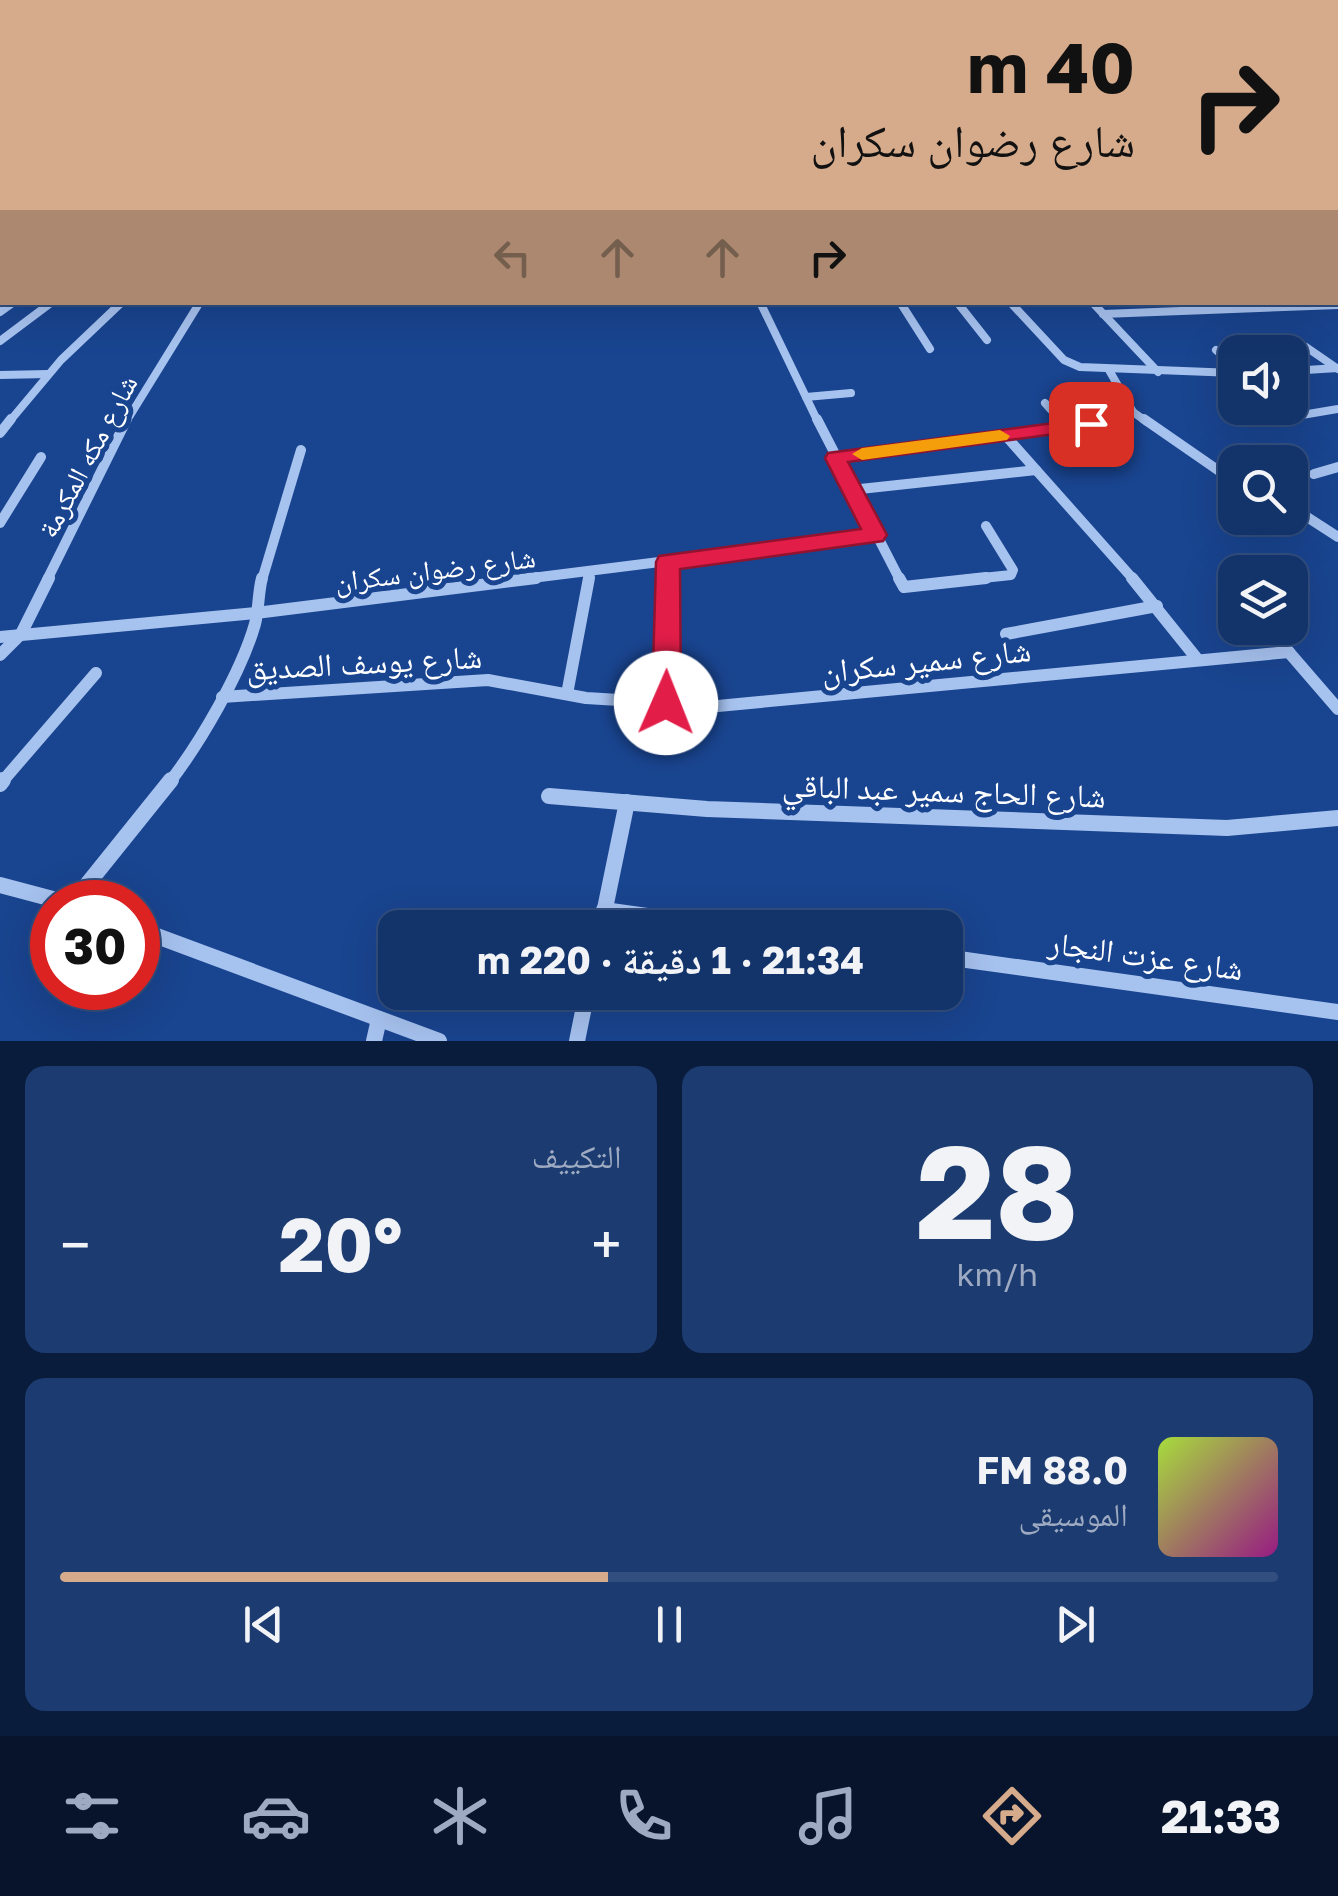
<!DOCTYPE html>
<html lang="ar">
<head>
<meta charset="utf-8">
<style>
	:root { --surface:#13336b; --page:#1c3b71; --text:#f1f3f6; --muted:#9daac1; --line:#324e7e; --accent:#d6ab8b }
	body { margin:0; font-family:"Golos Text","Noto Naskh Arabic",sans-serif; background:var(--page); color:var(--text); direction:rtl; height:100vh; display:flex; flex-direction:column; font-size:38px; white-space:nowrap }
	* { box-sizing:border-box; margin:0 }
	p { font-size:32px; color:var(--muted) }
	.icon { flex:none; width:55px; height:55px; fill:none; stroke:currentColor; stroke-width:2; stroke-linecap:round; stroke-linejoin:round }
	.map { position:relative; height:1041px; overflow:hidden; direction:ltr }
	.sheet { display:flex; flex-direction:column; gap:25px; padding:25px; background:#0a1c3b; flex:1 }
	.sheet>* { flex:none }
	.banner { position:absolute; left:0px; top:0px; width:1340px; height:305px; box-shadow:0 10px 40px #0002,0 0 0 2px var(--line); direction:rtl; background:#d6ab8b; color:#111; overflow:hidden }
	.tools { position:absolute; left:1218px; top:335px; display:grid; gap:20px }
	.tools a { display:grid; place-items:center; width:90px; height:90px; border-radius:20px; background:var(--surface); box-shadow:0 10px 40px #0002,0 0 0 2px var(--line); font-size:50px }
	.speed { position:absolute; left:30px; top:880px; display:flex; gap:20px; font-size:50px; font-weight:700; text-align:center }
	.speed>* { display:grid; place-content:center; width:130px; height:130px; border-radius:50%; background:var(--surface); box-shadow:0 10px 40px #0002,0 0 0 2px var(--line); line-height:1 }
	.speed .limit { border:15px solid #d22; background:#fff; color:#111 }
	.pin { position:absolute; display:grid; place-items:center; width:85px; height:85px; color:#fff; margin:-42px; border-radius:20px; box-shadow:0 5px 15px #0006 }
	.me { position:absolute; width:110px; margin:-55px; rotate:1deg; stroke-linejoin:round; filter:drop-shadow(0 0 8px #0008) }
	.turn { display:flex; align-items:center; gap:35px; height:210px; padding:0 40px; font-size:45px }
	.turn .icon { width:130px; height:130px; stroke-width:2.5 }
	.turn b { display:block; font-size:70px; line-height:85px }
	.lanes { display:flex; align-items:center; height:95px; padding:0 40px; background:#0003; justify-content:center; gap:50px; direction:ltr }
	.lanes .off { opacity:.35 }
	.big { font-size:75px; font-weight:700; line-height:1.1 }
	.sheet .widget { flex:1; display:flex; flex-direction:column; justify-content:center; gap:15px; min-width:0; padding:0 35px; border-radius:20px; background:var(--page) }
	.sheet .dial { align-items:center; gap:0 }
	.dial b { font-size:130px; line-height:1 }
	.song { display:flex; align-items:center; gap:30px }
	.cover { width:120px; height:120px; border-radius:15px; background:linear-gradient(135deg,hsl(80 70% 55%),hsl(310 70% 35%)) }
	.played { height:10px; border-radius:5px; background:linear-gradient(90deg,var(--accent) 45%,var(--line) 45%) }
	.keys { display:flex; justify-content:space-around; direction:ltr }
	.heat { display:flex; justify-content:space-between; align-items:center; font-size:55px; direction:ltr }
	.sheet .tiles { flex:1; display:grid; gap:25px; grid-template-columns:1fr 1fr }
	.widget:last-child { grid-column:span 2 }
	.trip { position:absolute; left:378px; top:910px; width:585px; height:100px; border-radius:20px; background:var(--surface); box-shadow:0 10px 40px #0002,0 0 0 2px var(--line); font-weight:700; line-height:100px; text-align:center; direction:rtl }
	.tab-bar { display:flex; height:160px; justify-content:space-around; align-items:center; background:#08142b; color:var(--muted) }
	.tab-bar .icon { width:70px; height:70px }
	.tab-bar .selected { color:var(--accent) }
	.tab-bar b { font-size:45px; color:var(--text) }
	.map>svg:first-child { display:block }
</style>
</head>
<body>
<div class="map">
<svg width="1338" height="1041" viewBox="0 0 1338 1041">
	<rect width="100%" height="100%" fill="#19448f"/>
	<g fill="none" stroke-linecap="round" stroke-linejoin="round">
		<g stroke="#a6c2ef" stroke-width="8">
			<path d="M760 302 818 422"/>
			<path d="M900 302 930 349"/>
			<path d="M957 302 987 340"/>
			<path d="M1010 302 1064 360 1080 367 1235 373"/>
			<path d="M1092 302 1158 372"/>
			<path d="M0 312 14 302"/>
			<path d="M1103 314 1338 305"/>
			<path d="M0 341 52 302"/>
			<path d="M1306 347 1338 369"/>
			<path d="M1216 350 1235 365"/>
			<path d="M1109 370 1133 412 1147 422"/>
			<path d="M1290 371 1338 368"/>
			<path d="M0 375 48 374"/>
			<path d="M806 397 851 393"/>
			<path d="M1045 403 1062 422"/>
			<path d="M1284 418 1338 409"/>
			<path d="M9 422 61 360 122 302"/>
			<path d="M126 422 200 302"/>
			<path d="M1096 422 1133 412"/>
		</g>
		<g stroke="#a6c2ef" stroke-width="10">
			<path d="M817 419 900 580"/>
			<path d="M1060 419 1068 428"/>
			<path d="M1144 419 1235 482"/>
			<path d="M0 433 11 419"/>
			<path d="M1005 435 1134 580"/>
			<path d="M835 458 1080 426 1106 419"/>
			<path d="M1314 474 1338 467"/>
			<path d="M851 490 1036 470"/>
			<path d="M1290 506 1338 537"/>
			<path d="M0 523 41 457"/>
			<path d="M47 580 127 419"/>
			<path d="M262 580 301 450"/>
			<path d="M516 580 875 535"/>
			<path d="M588 580 590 572"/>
			<path d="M668 580V562"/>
			<path d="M964 580 1011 575 1013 570 986 526"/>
		</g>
		<g stroke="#a6c2ef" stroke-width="12">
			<path d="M899 578 904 587 986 578"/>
			<path d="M1132 578 1198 660"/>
			<path d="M1268 628 1338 709"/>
			<path d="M1006 634 1157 606"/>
			<path d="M0 637 256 613 536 578"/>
			<path d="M0 655 21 634 49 578"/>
			<path d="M567 694 589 578"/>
			<path d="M222 697 488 680 586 698 718 706 1289 652"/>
			<path d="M666 703 668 578"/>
			<path d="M1 783 96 673"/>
			<path d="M169 783C200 743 241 673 255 624 259 609 258 593 262 578"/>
		</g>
		<g stroke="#a6c2ef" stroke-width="16">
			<path d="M0 784 3 780"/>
			<path d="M549 796 707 809 1227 828 1338 818"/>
			<path d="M0 885 64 902"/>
			<path d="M73 902 171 780"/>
			<path d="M604 910 733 928"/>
			<path d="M601 928 627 802"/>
			<path d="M138 929 439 1041"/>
			<path d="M945 957 1338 1012"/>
			<path d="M374 1041 379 1019"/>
			<path d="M577 1041 587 992"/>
		</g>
		<path stroke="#fff" stroke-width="30" d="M0 126 2 125"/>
	</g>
	<linearGradient id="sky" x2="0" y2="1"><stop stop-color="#0e254f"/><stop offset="0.46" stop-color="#385c9b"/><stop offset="1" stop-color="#385c9b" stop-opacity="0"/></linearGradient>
	<rect width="1338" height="270" fill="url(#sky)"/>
	<path fill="#e11d48" stroke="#92132f" stroke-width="2.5" d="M1091 418 1101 424 1098 428 848 462 887 535 883 541 680 569 681 703 677 712 666 715 656 712 652 703 656 562 659 556 861 529 825 458 828 453Z"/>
	<path fill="#f59e0b" d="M1000 430 1010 436 1007 440 862 460 852 454 862 448Z"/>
	<g text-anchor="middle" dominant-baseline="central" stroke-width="10" stroke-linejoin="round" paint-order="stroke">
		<g font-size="28" fill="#fff" stroke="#19448f">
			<text transform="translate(87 456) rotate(-62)">شارع مكه المكرمة</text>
			<text transform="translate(435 569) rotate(-7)">شارع رضوان سكران</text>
		</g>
		<g font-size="32" fill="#fff" stroke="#19448f">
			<text transform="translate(926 660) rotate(-6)">شارع سمير سكران</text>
			<text transform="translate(364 662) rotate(-3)">شارع يوسف الصديق</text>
			<text transform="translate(944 790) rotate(2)">شارع الحاج سمير عبد الباقي</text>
			<text transform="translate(1146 955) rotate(8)">شارع عزت النجار</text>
		</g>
	</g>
</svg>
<div class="tools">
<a><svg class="icon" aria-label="sound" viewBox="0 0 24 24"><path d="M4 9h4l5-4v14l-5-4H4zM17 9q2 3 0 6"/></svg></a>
<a><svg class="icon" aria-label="search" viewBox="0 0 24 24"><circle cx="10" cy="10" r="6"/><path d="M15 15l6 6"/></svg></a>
<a><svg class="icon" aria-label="layers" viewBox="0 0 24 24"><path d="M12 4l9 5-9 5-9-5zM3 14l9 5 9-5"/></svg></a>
</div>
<div class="speed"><div class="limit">30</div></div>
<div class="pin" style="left:1091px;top:424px;background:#d93025"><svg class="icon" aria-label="arrive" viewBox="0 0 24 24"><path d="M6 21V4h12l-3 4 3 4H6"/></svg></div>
<svg class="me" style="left:666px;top:703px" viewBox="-20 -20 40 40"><circle r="19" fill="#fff"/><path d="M0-13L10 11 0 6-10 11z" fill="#e11d48"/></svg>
<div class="trip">21:34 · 1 دقيقة · 220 m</div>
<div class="banner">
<div class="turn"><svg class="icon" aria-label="right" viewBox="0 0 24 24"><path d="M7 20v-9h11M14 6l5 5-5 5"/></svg><div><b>40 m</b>شارع رضوان سكران</div></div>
<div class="lanes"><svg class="icon off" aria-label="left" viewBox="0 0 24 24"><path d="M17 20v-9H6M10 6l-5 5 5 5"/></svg><svg class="icon off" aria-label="ahead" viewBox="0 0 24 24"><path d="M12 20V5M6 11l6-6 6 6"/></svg><svg class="icon off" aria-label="ahead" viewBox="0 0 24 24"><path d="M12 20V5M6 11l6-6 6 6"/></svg><svg class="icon" aria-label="right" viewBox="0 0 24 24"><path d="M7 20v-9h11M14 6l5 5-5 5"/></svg></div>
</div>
</div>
<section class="sheet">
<div class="tiles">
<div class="widget dial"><b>28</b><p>km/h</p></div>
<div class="widget"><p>التكييف</p>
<div class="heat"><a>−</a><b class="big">20°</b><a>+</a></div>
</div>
<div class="widget">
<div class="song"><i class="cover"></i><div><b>88.0 FM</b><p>الموسيقى</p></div></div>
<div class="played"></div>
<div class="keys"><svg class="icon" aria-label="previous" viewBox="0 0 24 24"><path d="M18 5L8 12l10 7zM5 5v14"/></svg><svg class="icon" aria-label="pause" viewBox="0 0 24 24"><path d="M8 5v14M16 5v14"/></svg><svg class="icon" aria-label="next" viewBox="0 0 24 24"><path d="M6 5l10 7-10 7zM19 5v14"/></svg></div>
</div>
</div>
</section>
<nav class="tab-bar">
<b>21:33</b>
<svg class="icon selected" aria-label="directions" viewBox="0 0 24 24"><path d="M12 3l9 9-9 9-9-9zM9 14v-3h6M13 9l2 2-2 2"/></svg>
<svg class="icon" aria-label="music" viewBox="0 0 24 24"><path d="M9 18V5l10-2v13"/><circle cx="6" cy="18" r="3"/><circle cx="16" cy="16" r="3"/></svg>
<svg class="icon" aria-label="phone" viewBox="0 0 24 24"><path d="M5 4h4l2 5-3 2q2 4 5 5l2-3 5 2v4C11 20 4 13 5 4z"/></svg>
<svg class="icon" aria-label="climate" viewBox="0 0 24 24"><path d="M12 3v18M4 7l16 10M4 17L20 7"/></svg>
<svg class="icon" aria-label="car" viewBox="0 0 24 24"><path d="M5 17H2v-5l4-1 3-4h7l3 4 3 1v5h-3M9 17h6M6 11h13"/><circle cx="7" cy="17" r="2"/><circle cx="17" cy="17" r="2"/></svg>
<svg class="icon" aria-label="filters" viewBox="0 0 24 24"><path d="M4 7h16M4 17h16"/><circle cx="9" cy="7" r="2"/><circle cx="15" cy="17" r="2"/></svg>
</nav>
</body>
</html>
